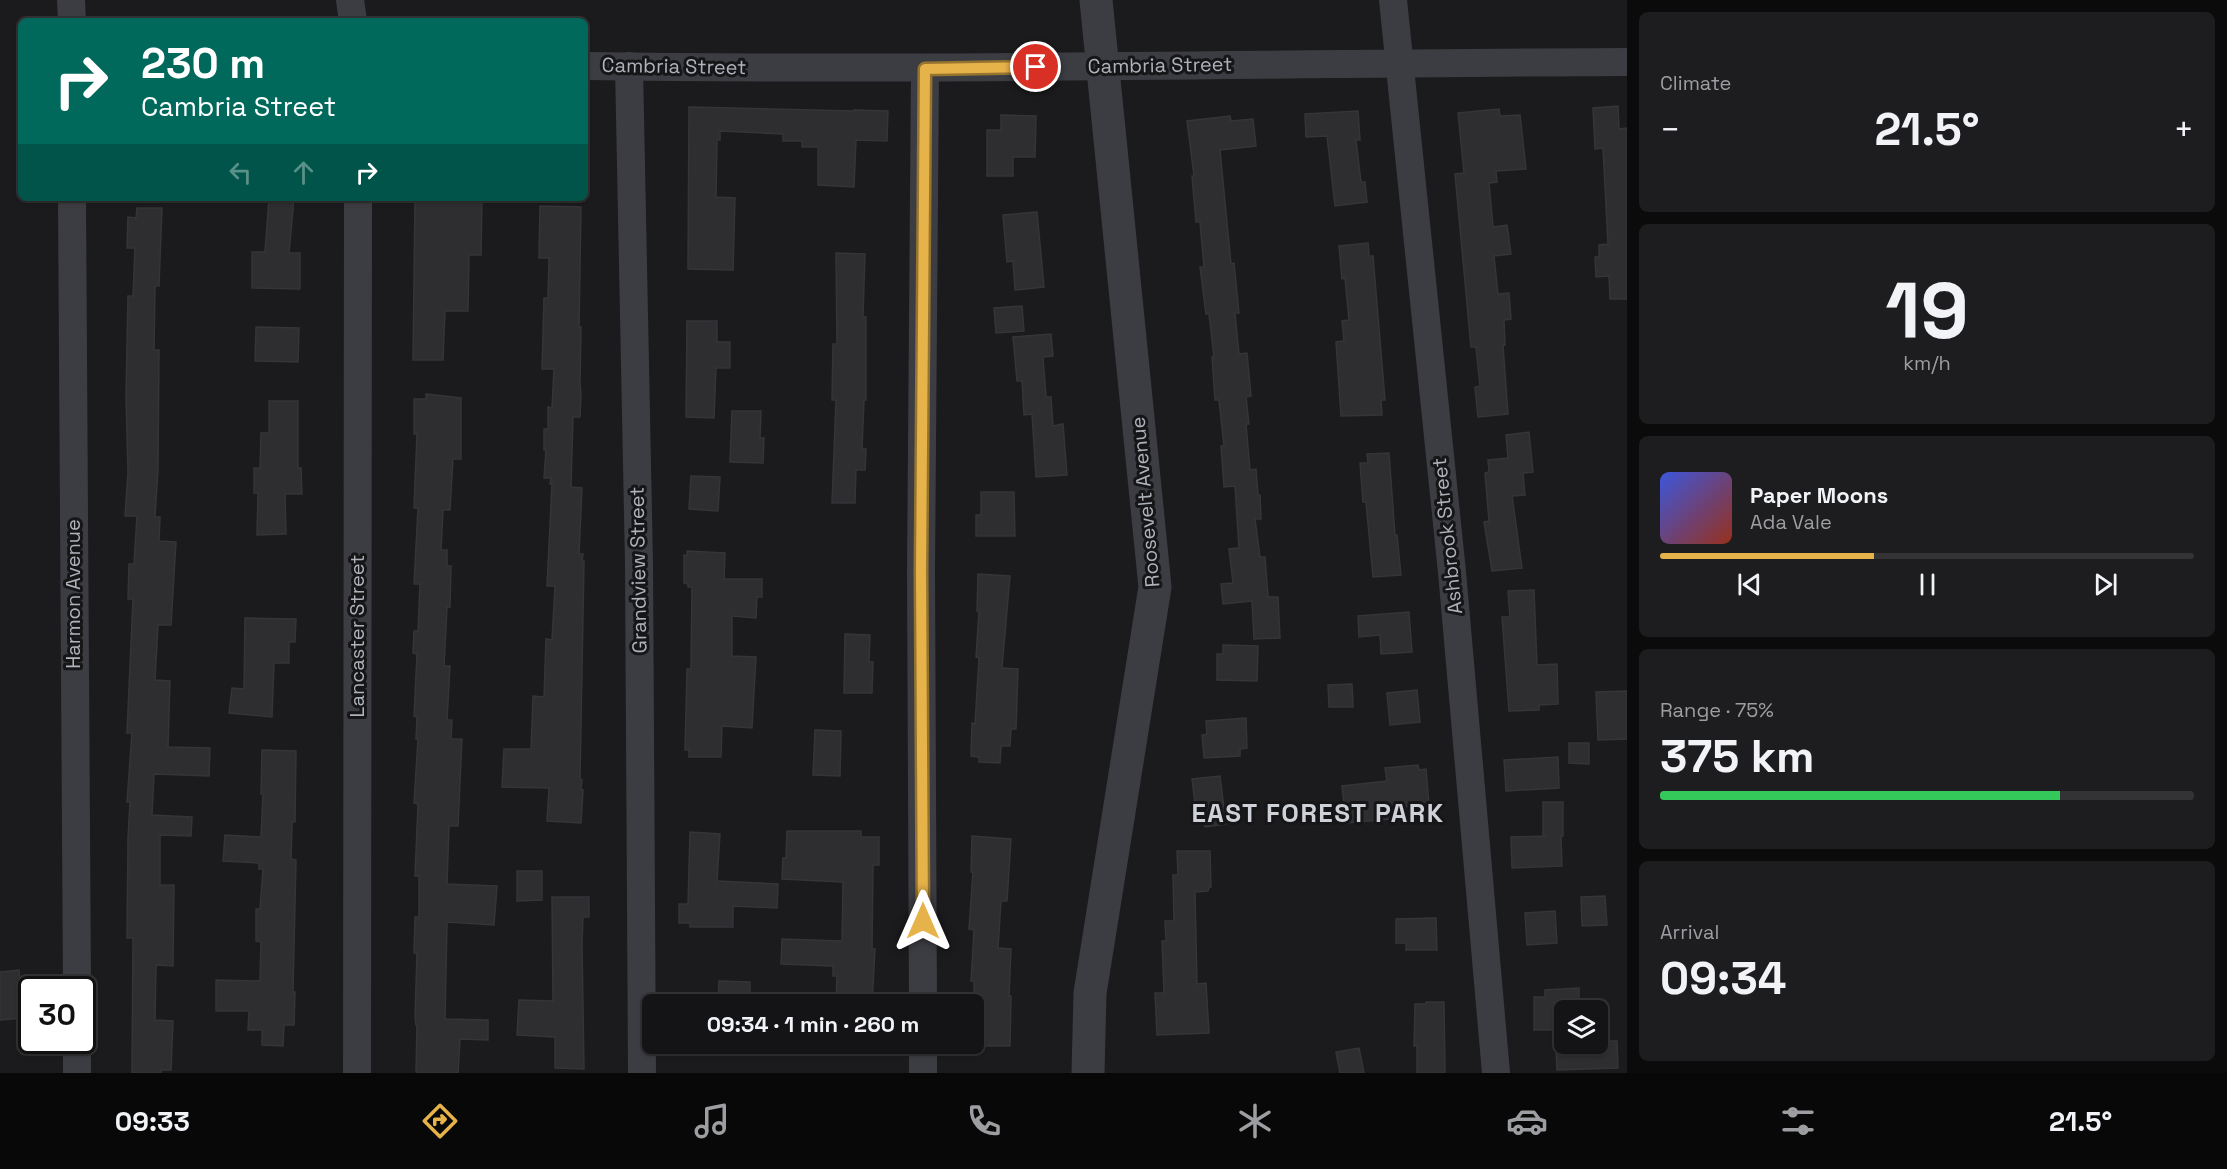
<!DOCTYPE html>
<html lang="en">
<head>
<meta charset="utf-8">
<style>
	:root { --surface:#141416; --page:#1d1d1f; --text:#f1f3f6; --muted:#9d9ea1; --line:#333335; --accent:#e6b24a }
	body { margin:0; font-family:"Space Grotesk",sans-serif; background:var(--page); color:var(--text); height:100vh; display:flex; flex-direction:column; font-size:22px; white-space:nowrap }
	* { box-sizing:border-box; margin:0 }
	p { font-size:20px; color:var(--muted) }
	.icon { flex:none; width:33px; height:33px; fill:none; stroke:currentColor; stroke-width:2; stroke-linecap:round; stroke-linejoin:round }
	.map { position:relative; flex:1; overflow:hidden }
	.sheet { display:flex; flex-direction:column; gap:12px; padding:12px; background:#0b0b0c; width:600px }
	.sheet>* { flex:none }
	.banner { position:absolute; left:18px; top:18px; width:570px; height:183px; border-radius:9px; box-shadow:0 2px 4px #0004,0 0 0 2px var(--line); background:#00695c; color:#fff; overflow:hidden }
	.controls { position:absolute; left:1554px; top:1000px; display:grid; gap:12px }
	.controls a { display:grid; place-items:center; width:54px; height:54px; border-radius:9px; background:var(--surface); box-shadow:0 2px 4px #0004,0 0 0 2px var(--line); font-size:30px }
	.speed { position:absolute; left:18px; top:976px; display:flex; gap:12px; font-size:30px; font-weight:700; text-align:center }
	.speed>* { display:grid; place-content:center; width:78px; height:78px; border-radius:50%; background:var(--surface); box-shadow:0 2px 4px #0004,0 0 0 2px var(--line); line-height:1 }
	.speed .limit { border:3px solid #111; border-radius:9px; background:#fff; color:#111 }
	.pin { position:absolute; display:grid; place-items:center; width:51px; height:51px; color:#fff; margin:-26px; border:3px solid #fff; border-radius:50%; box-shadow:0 2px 6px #0007 }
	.me { position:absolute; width:66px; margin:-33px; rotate:0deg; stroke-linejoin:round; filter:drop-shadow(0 0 4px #0008) }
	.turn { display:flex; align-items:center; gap:21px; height:126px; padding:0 24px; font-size:27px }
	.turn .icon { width:78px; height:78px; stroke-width:2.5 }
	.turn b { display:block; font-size:42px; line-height:51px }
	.lanes { display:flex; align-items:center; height:57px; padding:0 24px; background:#0003; justify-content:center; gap:30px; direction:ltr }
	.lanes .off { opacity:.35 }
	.big { font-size:45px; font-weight:600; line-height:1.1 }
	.sheet .card { flex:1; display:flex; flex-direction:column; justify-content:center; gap:9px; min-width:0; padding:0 21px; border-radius:9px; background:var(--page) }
	.sheet .dial { align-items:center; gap:0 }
	.dial b { font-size:78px; line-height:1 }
	.song { display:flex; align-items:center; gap:18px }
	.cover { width:72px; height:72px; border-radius:9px; background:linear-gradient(135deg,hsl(230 70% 55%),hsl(10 70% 35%)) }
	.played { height:6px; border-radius:3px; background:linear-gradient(90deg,var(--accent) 40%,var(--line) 40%) }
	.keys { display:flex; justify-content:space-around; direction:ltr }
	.heat { display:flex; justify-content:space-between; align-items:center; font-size:33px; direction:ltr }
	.charge { height:9px; border-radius:4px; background:linear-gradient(90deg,#34c759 75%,var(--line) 0) }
	.trip { position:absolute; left:642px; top:994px; width:342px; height:60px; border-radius:9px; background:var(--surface); box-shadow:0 2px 4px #0004,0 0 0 2px var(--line); font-weight:600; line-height:60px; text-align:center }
	.tabs { display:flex; height:96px; justify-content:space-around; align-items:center; background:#080809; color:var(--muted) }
	.tabs .icon { width:42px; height:42px }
	.tabs .active { color:var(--accent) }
	.tabs b { font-size:27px; color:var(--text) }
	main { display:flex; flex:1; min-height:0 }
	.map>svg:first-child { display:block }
</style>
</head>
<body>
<main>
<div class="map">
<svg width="1627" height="1073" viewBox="0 0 1627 1073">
	<rect width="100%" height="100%" fill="#1b1b1d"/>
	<g fill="#2e2e31" stroke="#353539" stroke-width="1.5">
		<path d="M1618 106 1619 129 1627 128V299H1610L1609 276 1596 277 1595 257H1599V245L1608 244 1603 148 1595 149 1593 108Z"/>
		<path d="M689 107 854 111V110L888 111 887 141 856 140 854 187 818 185V147H802V141H783V134L720 131V140H717L716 197 735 198 733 270 688 269Z"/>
		<path d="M1499 109 1500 116 1520 115 1526 169 1496 171 1497 182 1489 183 1493 227 1507 225 1511 254 1494 256 1498 294 1509 293 1511 319 1504 320 1505 345H1503L1508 414 1478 417 1475 387 1480 386 1476 347H1471L1455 174 1464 173 1458 113Z"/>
		<path d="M1358 111 1360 140H1356L1361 182H1365L1367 202 1335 206 1327 136 1306 137 1305 114Z"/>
		<path d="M1001 115 1036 116 1035 157H1013V176H987V130H1001Z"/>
		<path d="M1230 116 1231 121 1253 119 1256 146 1220 150 1231 264 1234 263 1239 313H1235L1239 354 1247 353 1251 396 1246 397 1249 424H1246L1250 470 1256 469 1258 495H1260L1261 519H1255L1260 557H1265L1268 597H1278L1280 638 1254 639 1252 601 1223 604 1221 584 1233 583 1229 549 1239 548 1235 486 1224 487 1221 446H1224L1219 400H1215L1212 357H1214L1209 314H1206L1200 267H1204L1200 222H1196L1192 176H1194L1187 121Z"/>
		<path d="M269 198H294L289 253H300V289L252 288V252H265Z"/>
		<path d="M415 198H482L481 255H469L468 311H445L443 360H413Z"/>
		<path d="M540 206 581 207 579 327H581L580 383 581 395 580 417H573L571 487 582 488 579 554H583L582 561H584L580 779 582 780 581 789 583 790 581 823 547 821 549 788 502 787 504 749H531L533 696 544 697 546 639 552 640 555 586H547L552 484H550L551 478H544L546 450H544V429H548V407L552 408 554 369H542L544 298H548L549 258H539Z"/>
		<path d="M137 208H162L159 286H155L154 350H159L158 469 155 517H160L159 541 176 542 171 625H158L155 680 170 681 168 747 210 748 209 776 154 774 152 815 192 817 191 836 160 835V885H174L173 966 156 965 155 1020 173 1021 171 1070H161V1073H132L133 938H127L128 838 130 802H127L132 733H127L133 599H128L129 564H134L137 516H125L128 472 126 397 128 296H133L135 248H127L128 217 136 218Z"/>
		<path d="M1037 212 1044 287 1015 290 1013 261 1007 262 1003 215Z"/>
		<path d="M1368 243 1369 256H1373L1385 400H1381L1382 415 1341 416 1336 342 1344 341 1342 321 1349 320 1345 278 1342 279 1339 246Z"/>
		<path d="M836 253 865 254 863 317H866V400H864L862 449H866L865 470H856L855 503H832L836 400H832L833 344H837Z"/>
		<path d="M1022 306 1024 331 996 333 994 308Z"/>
		<path d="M687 321H717V342H730V368H716L714 418 686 417Z"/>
		<path d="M256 327 299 328 298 362 255 361Z"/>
		<path d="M1051 334 1053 356 1043 357 1046 397H1051L1053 426 1063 424 1067 475 1036 477 1032 414 1024 415 1022 381H1017L1013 337Z"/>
		<path d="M426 394 461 398V459H453L450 510H443L441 550H447V566H451L450 607H447L444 666H450L447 720H452L451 739H462L458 826H449L447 884 497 886 494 925 447 922 445 1019 488 1020V1040L460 1039 458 1073H417L416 1071 417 1025H416L415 1017 417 953H414L415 917H419V876H415L418 804 414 803 418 739H416L417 717 414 716 417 654 413 653 414 631H418L420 584H414L418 508H414L417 434H414V399H426Z"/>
		<path d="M269 401H298V468H301L302 494H285L286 534 257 535 258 493H254V468H260L261 433H269Z"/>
		<path d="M732 411H761L760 438H764L763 463 730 462Z"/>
		<path d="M1529 432 1533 472 1523 473 1525 495 1512 496 1522 568 1492 571 1484 522 1489 521 1485 473 1489 472 1488 460 1508 458 1506 435Z"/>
		<path d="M1389 453 1395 535H1397L1401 575 1373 577 1366 502H1363L1360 463H1368L1367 454Z"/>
		<path d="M691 476 720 477 718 511 689 509Z"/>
		<path d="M981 492H1014L1015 536H976V515H981Z"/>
		<path d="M687 551 725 553 724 579H762V597H757L756 618 732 616V656L756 657 752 728 722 726 721 757H689V750H685L687 669H691L692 587H688V584L684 583V555L687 556Z"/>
		<path d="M978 574 1010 576 1002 668 1018 669 1016 729H1011L1010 746H1001L1000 763 979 762V757L971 756 972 723 975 724 979 658 976 657 979 611H977Z"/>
		<path d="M1534 590 1537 665 1557 664 1558 704 1539 705V710L1509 711 1502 617H1510L1508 591Z"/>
		<path d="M1409 612 1412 652 1381 654 1380 635 1359 637 1358 616Z"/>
		<path d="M245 618 296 619 295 642H289V663H274L272 717 229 713 232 688 244 689Z"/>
		<path d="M845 634 870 635 869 662H873L872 693H844Z"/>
		<path d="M1223 645 1258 646 1257 681 1217 680V654H1223Z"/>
		<path d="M1352 684 1353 707H1329L1328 685Z"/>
		<path d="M1417 690 1420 722 1390 725 1387 693Z"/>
		<path d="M1627 691V739L1598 740 1596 692Z"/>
		<path d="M1246 718 1247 748 1240 749V756L1204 758 1202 735 1207 734 1206 721Z"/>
		<path d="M815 730 841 731 840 776 813 775Z"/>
		<path d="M1569 743H1589V764L1569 763Z"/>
		<path d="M262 750 296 751 295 822H292L291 859 296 860 293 992H295L294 1025H284L283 1046 262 1045V1030H248L249 1011H216V980L260 981 261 942 256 941V909H260L263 869H259V863L223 861 225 835 261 837 263 794H261Z"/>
		<path d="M1558 757 1559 788 1506 791 1504 760Z"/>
		<path d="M1418 765 1419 770 1426 769 1429 805 1401 807 1402 818 1346 823 1342 786 1387 781 1385 768Z"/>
		<path d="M1220 776 1226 824 1205 827 1203 811H1196L1192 779Z"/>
		<path d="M1543 802H1563V836H1561L1562 866 1512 868 1511 837 1546 836H1543Z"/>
		<path d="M787 831H861V837H879V865H873L872 949H875L872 1005H836L837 976H833V966L781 964 782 939 842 941 843 882 782 879 783 858H786Z"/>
		<path d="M690 832 720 834 717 881 778 884 777 908 733 906V927H690V923H679V904H688Z"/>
		<path d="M972 836 1011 839 1007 901H1001L998 948 1011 949 1009 996H1011L1010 1046H974V981H971L974 930 969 929 973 872H971Z"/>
		<path d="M1177 851H1210L1211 887H1209L1208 891 1195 892 1197 984 1206 983 1209 1033 1157 1035 1155 993H1164L1162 941H1166L1165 921H1174L1173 875H1178Z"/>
		<path d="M517 871H542V900L517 901Z"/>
		<path d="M1605 896 1607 925 1582 926 1581 897Z"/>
		<path d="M552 897H589V917H583L582 943 584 1069 555 1068V1037L517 1035 519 1000 553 1001Z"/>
		<path d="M1555 911 1557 943 1527 945 1525 913Z"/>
		<path d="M1436 918 1437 950H1406V943H1396V919Z"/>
		<path d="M19 970 23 1018 0 1020V972Z"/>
		<path d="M719 981 750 982V1005H718Z"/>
		<path d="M1579 988V1011H1564V1044H1598V1041H1617L1618 1068 1557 1070 1555 1030H1534V997H1545V990Z"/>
		<path d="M1426 1002H1444L1445 1073H1417V1045L1414 1046 1415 1004H1426Z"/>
		<path d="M1359 1048 1364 1073H1340L1336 1052Z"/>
	</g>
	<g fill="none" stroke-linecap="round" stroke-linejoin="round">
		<g stroke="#3c3d42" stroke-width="28">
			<path d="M71 0 72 21"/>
			<path d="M350 0 353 21"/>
			<path d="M1393 0 1452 572 1496 1073"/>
			<path d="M585 66C932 71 1280 63 1627 62"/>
			<path d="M629 66 639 564 642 1073"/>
			<path d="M72 198 77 990"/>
			<path d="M923 1005 921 571 925 69"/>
			<path d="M923 1044V1073"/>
			<path d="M77 1073V1041"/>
			<path d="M357 1073 358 198"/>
		</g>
		<path stroke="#3c3d42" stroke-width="33" d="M1088 1073 1090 993 1155 587 1096 0"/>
	</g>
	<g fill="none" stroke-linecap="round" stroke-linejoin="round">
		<defs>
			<path id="route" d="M923 921 921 571 925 69 1036 67"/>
		</defs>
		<use href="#route" stroke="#967430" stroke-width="15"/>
		<use href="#route" stroke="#e6b24a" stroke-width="10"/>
	</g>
	<g text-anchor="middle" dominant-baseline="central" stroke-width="6" stroke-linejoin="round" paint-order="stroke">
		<g font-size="20" fill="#aeb2bb" stroke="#161618">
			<text transform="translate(1160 65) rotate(-1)">Cambria Street</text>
			<text transform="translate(674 66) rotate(1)">Cambria Street</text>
			<text transform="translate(1145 502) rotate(-95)">Roosevelt Avenue</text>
			<text transform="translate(1447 536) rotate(-96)">Ashbrook Street</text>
			<text transform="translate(638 570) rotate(-91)">Grandview Street</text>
			<text transform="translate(73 594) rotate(-90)">Harmon Avenue</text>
			<text transform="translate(357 636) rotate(-90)">Lancaster Street</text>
		</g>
		<g font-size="26" font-weight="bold" letter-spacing="1.5" fill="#cfd1d8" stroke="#161618">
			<text x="1318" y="813">EAST FOREST PARK</text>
		</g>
	</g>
</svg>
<div class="controls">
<a><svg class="icon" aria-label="layers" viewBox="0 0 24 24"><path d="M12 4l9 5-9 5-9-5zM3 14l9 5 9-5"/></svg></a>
</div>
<div class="speed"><div class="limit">30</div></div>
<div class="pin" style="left:1036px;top:67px;background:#d93025"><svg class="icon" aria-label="arrive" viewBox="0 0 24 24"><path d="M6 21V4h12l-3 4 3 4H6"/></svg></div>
<svg class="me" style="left:923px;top:921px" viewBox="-20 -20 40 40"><path d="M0-17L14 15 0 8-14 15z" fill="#e6b24a" stroke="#fff" stroke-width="4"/></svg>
<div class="trip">09:34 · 1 min · 260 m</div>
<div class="banner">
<div class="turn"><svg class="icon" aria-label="right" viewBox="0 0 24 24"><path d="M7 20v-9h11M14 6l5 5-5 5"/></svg><div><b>230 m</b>Cambria Street</div></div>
<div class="lanes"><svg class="icon off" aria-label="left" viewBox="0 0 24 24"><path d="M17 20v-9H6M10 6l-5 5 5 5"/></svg><svg class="icon off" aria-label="ahead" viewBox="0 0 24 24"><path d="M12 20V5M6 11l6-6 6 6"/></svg><svg class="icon" aria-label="right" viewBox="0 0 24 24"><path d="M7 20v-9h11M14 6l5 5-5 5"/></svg></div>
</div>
</div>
<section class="sheet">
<div class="card"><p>Climate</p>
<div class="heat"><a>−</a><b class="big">21.5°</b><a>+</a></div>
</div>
<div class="card dial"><b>19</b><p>km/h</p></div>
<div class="card">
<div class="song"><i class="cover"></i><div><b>Paper Moons</b><p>Ada Vale</p></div></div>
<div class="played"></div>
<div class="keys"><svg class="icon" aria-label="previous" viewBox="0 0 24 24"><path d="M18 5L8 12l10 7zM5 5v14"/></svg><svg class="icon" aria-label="pause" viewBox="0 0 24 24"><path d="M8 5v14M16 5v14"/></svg><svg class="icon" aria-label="next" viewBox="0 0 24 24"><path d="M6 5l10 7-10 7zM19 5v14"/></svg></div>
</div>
<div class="card"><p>Range · 75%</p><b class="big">375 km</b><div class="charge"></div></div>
<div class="card"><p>Arrival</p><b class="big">09:34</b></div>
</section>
</main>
<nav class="tabs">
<b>09:33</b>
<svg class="icon active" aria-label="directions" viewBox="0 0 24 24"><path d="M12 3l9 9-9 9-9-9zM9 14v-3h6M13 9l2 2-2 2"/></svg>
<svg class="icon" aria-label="music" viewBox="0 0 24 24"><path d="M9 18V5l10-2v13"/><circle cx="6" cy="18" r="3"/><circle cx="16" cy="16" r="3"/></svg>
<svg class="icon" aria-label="phone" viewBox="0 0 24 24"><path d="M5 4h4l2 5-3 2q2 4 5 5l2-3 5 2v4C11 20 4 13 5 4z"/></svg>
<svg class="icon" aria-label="climate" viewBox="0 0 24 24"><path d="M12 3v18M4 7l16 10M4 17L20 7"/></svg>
<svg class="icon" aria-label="car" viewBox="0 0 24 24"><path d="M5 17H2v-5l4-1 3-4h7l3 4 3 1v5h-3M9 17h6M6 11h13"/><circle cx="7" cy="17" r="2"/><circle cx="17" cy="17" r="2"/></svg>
<svg class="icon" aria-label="filters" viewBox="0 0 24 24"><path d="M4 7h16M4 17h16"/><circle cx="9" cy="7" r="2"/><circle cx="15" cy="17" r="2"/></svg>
<b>21.5°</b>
</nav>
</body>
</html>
